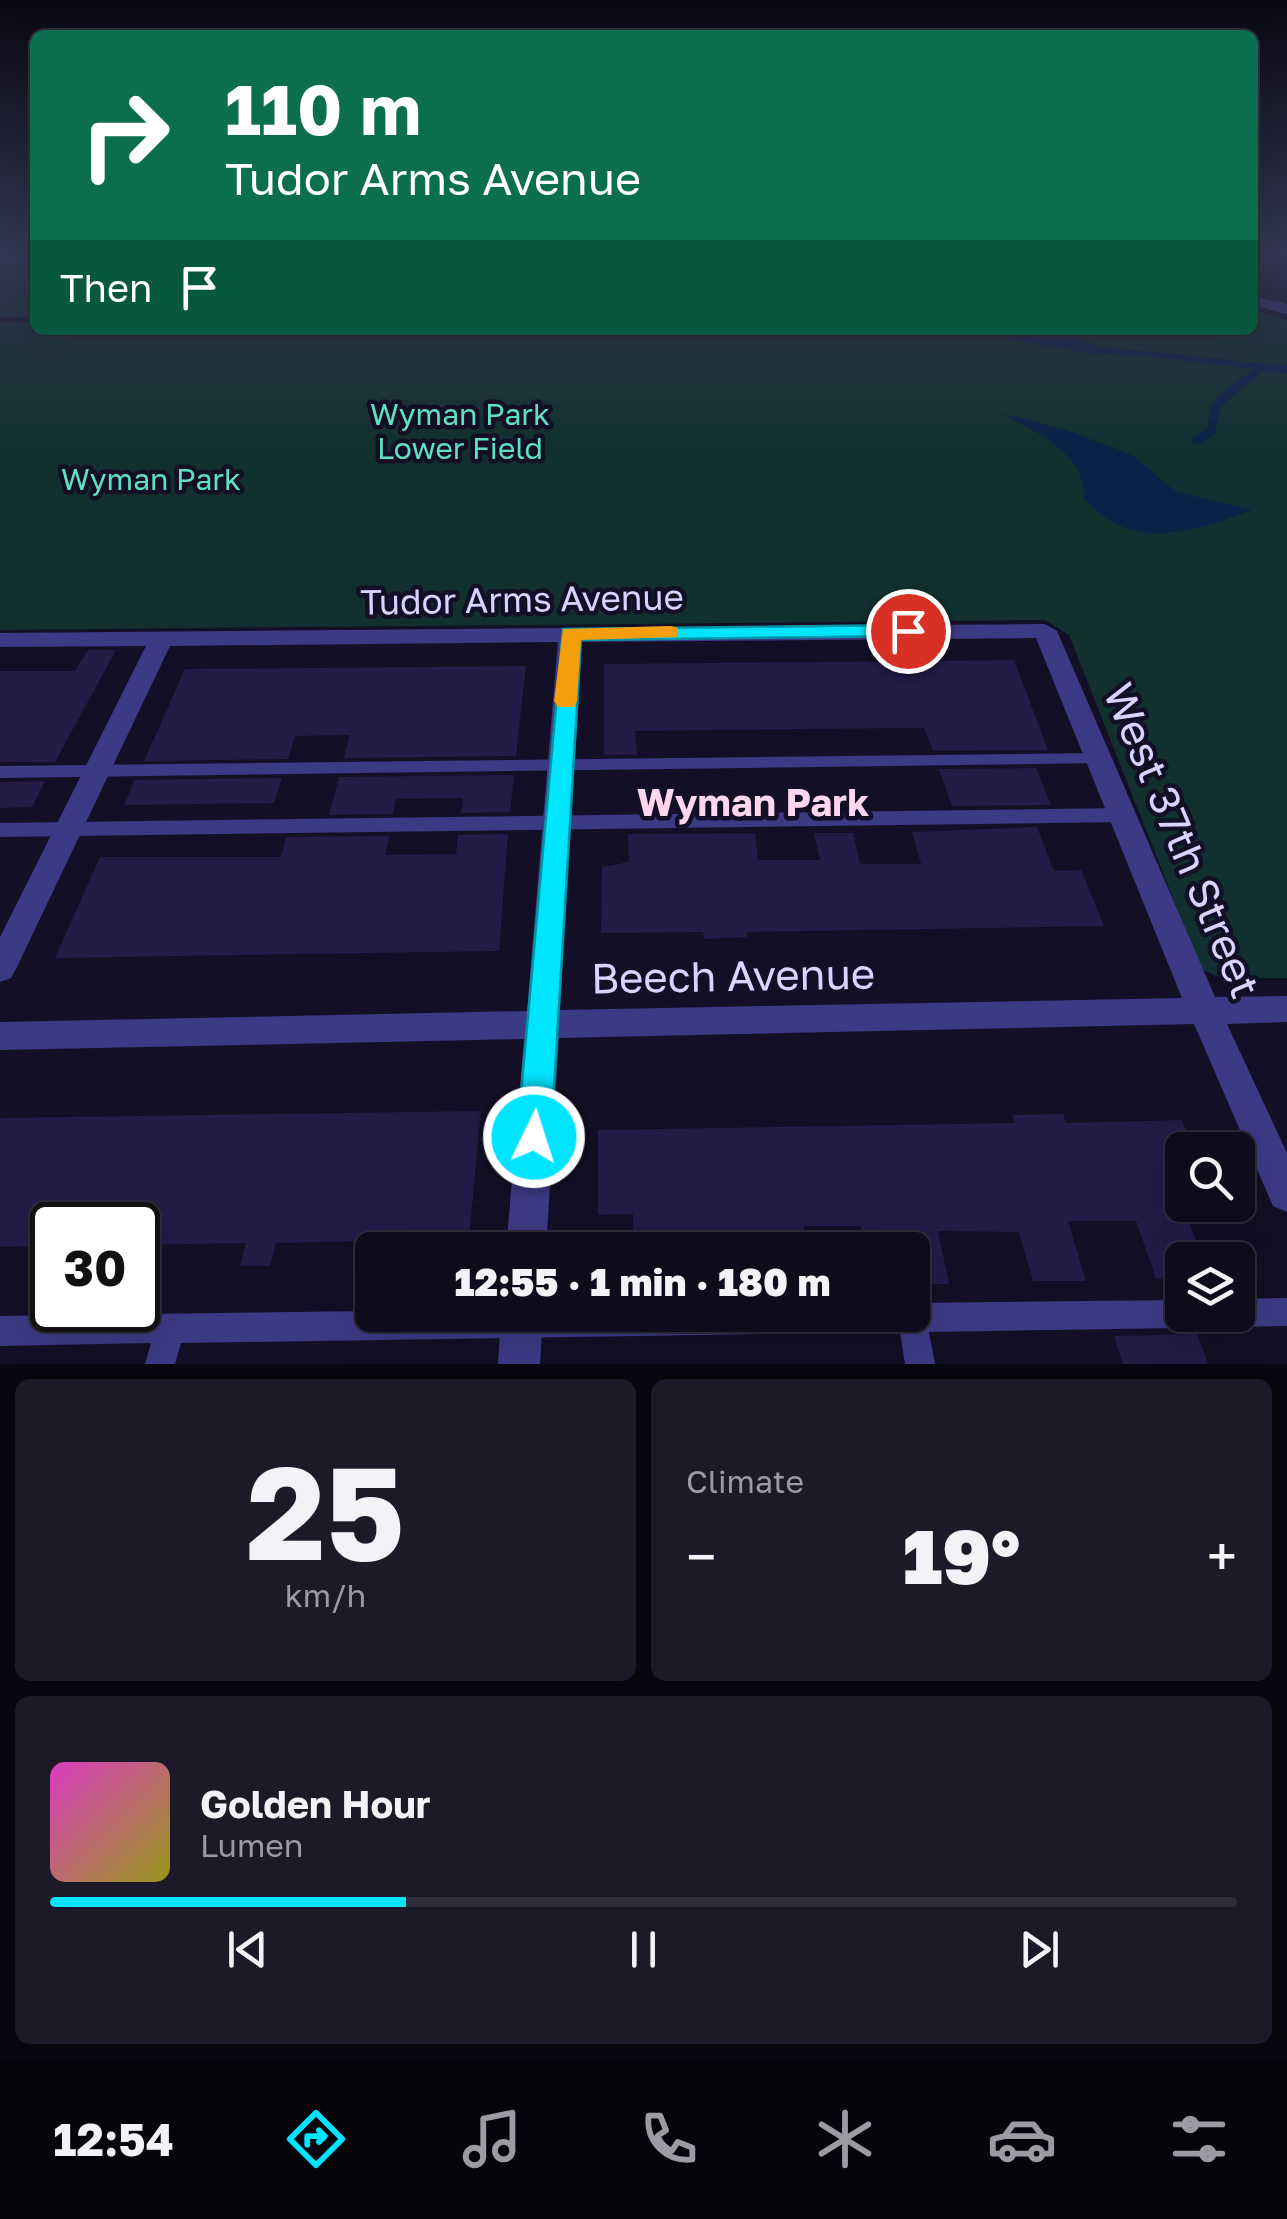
<!DOCTYPE html>
<html lang="en">
<head>
<meta charset="utf-8">
<style>
	:root { --surface:#0e0b1c; --page:#1c1929; --text:#f1f3f6; --muted:#9b9ba3; --line:#2e2b3b; --accent:#00e5ff }
	body { margin:0; font-family:"Golos Text",sans-serif; background:var(--page); color:var(--text); height:100vh; display:flex; flex-direction:column; font-size:38px; white-space:nowrap }
	* { box-sizing:border-box; margin:0 }
	p { font-size:32px; color:var(--muted) }
	.icon { flex:none; width:55px; height:55px; fill:none; stroke:currentColor; stroke-width:2; stroke-linecap:round; stroke-linejoin:round }
	.map { position:relative; height:1364px; overflow:hidden }
	.sheet { display:flex; flex-direction:column; gap:15px; padding:15px; background:#08060f; flex:1 }
	.sheet>* { flex:none }
	.guide { position:absolute; left:30px; top:30px; width:1228px; height:305px; border-radius:15px; box-shadow:0 10px 40px #0002,0 0 0 2px var(--line); background:#0b6e4f; color:#fff; overflow:hidden }
	.buttons { position:absolute; left:1165px; top:1132px; display:grid; gap:20px }
	.buttons a { display:grid; place-items:center; width:90px; height:90px; border-radius:15px; background:var(--surface); box-shadow:0 10px 40px #0002,0 0 0 2px var(--line); font-size:50px }
	.speed { position:absolute; left:30px; top:1202px; display:flex; gap:20px; font-size:50px; font-weight:700; text-align:center }
	.speed>* { display:grid; place-content:center; width:130px; height:130px; border-radius:50%; background:var(--surface); box-shadow:0 10px 40px #0002,0 0 0 2px var(--line); line-height:1 }
	.speed .limit { border:5px solid #111; border-radius:15px; background:#fff; color:#111 }
	.pin { position:absolute; display:grid; place-items:center; width:85px; height:85px; color:#fff; margin:-42px; border:5px solid #fff; border-radius:50%; box-shadow:0 2px 10px #0007 }
	.me { position:absolute; width:110px; margin:-55px; rotate:4deg; stroke-linejoin:round; filter:drop-shadow(0 0 8px #0008) }
	.turn { display:flex; align-items:center; gap:35px; height:210px; padding:0 30px; font-size:45px }
	.turn .icon { width:130px; height:130px; stroke-width:2.5 }
	.turn b { display:block; font-size:70px; line-height:85px }
	.then { display:flex; align-items:center; height:95px; padding:0 30px; background:#0003; gap:20px; font-size:38px }
	.big { font-size:75px; font-weight:800; line-height:1.1 }
	.sheet .card { flex:1; display:flex; flex-direction:column; justify-content:center; gap:15px; min-width:0; padding:0 35px; border-radius:15px; background:var(--page) }
	.sheet .dial { align-items:center; gap:0 }
	.dial b { font-size:130px; line-height:1 }
	.song { display:flex; align-items:center; gap:30px }
	.cover { width:120px; height:120px; border-radius:15px; background:linear-gradient(135deg,hsl(310 70% 55%),hsl(60 70% 35%)) }
	.played { height:10px; border-radius:5px; background:linear-gradient(90deg,var(--accent) 30%,var(--line) 30%) }
	.keys { display:flex; justify-content:space-around; direction:ltr }
	.heat { display:flex; justify-content:space-between; align-items:center; font-size:55px; direction:ltr }
	.sheet .tiles { flex:1; display:grid; gap:15px; grid-template-columns:1fr 1fr }
	.card:last-child { grid-column:span 2 }
	.trip { position:absolute; left:355px; top:1232px; width:575px; height:100px; border-radius:15px; background:var(--surface); box-shadow:0 10px 40px #0002,0 0 0 2px var(--line); font-weight:800; line-height:100px; text-align:center }
	.dock { display:flex; height:160px; justify-content:space-around; align-items:center; background:#06040b; color:var(--muted) }
	.dock .icon { width:70px; height:70px }
	.dock .selected { color:var(--accent) }
	.dock b { font-size:45px; color:var(--text) }
	.map>svg:first-child { display:block }
</style>
</head>
<body>
<div class="map">
<svg width="1287" height="1364" viewBox="0 0 1287 1364">
	<rect width="100%" height="100%" fill="#130f26"/>
	<g fill="#12302f">
		<path d="M0 265 35 271V318L0 317Z"/>
		<path d="M1253 310 1287 320V366L1099 347 1048 330H1252Z"/>
		<path d="M0 322H35V330H1006L1063 343 1287 370V978H1221L1201 969 1069 635 1045 620 0 630Z"/>
	</g>
	<g fill="#0c2248">
		<path d="M955 330 1061 331 1099 347 1287 366V374L1148 356 1091 353Z"/>
		<path d="M1001 413 1067 430 1132 455 1176 492 1252 510C1194 532 1129 553 1084 498 1085 451 1036 433 1001 413Z"/>
	</g>
	<g fill="none" stroke-linecap="round" stroke-linejoin="round">
		<path stroke="#0c2248" stroke-width="8" d="M1232 390 1264 367"/>
		<path stroke="#0c2248" stroke-width="9" d="M1197 439 1211 432 1216 406 1234 388"/>
	</g>
	<g fill="#241b47">
		<path d="M88 650H116L55 762H0V671H75Z"/>
		<path d="M1014 660 1048 750 933 751 924 728 795 729 635 731 637 755H604V664Z"/>
		<path d="M526 666 516 756 344 758 350 735 295 736 288 759 144 761 185 669Z"/>
		<path d="M1036 768 1051 805 952 806 939 769Z"/>
		<path d="M514 775 510 812 461 813 463 798 396 799 393 814 329 815 339 777Z"/>
		<path d="M282 778 274 803 124 805 135 780Z"/>
		<path d="M45 781 32 807 0 808V782Z"/>
		<path d="M1037 827 1054 871 1081 870 1104 926 746 932 747 937 704 939 703 932 601 933 602 867 629 862 628 834 755 833 758 860H820L814 833H853L860 864H921L912 832Z"/>
		<path d="M508 834 499 951 55 958 100 857H281L286 837 389 836 385 855 456 854 458 835Z"/>
		<path d="M481 1111 469 1239 276 1243 270 1266H240L246 1243 138 1245V1225H52V1246L0 1247V1118Z"/>
		<path d="M1063 1114 1066 1123 1182 1120 1194 1150H1182V1205L1204 1260H1182V1279H1156L1136 1221H1068L1086 1281H1033L1019 1232 938 1231 949 1284H912V1250H865L861 1226H804L807 1250H754L752 1230 684 1232 685 1250H633V1214L598 1215V1130L1015 1123 1012 1115Z"/>
		<path d="M1197 1334 1208 1364H1123L1114 1336Z"/>
	</g>
	<g fill="none" stroke-linecap="round" stroke-linejoin="round">
		<g fill="#3d3a85" fill-rule="evenodd">
			<path d="M1098 753 1107 759 1105 763 0 778V766Z"/>
			<path d="M1121 808 1128 810 1131 815 1128 820 1121 822 0 837V823Z"/>
			<path d="M1287 1298V1326L1238 1327 1228 1323 1224 1315H1238V1299Z"/>
			<path d="M1182 1300V1315H1196L1192 1324 1182 1328 929 1332 935 1364H905L900 1332 181 1343 175 1364H145L151 1343 0 1346V1316L372 1311V1315H912V1303Z"/>
		</g>
		<g fill="#3d3a85" fill-rule="evenodd">
			<path d="M0 254 35 260V268L0 261Z"/>
			<path d="M1252 296 1287 304V314L1252 305Z"/>
			<path d="M1045 624 1057 631 1215 997 1287 996V1022L1227 1024 1287 1153V1212L1273 1206 1194 1024 559 1038 546 1250H506L524 1039 0 1050V1022L527 1011 558 642 170 646 16 969 11 978 0 982V937L146 646 0 647V633ZM1036 638 1182 998 560 1010 582 642Z"/>
			<path d="M501 1315H543L540 1364H498Z"/>
		</g>
	</g>
	<linearGradient id="sky" x2="0" y2="1"><stop stop-color="#0a0815"/><stop offset="0.57" stop-color="#333752"/><stop offset="1" stop-color="#333752" stop-opacity="0"/></linearGradient>
	<rect width="1287" height="445" fill="url(#sky)"/>
	<path fill="#00e5ff" stroke="#0095a6" stroke-width="2.5" d="M908 625 918 631 915 636 581 640 551 1137 546 1147 534 1152 522 1147 517 1137 563 629Z"/>
	<path fill="#f59e0b" d="M671 626 678 628V637L581 640 577 701 574 707H558L554 701 563 629Z"/>
	<g text-anchor="middle" dominant-baseline="central" stroke-width="9" stroke-linejoin="round" paint-order="stroke">
		<g font-size="30" fill="#5fe0c0" stroke="#130f26">
			<text x="460" y="414">Wyman Park<tspan x="460" dy="34">Lower Field</tspan></text>
			<text x="151" y="479">Wyman Park</text>
		</g>
		<g font-size="35" fill="#d9d4ff" stroke="#130f26">
			<text transform="translate(522 599) rotate(-1)">Tudor Arms Avenue</text>
		</g>
		<g font-size="38" font-weight="bold" fill="#ffd6f0" stroke="#130f26">
			<text x="753" y="801">Wyman Park</text>
		</g>
		<g font-size="42" fill="#d9d4ff" stroke="#130f26">
			<text transform="translate(1183 840) rotate(67)">West 37th Street</text>
			<text transform="translate(733 975) rotate(-1)">Beech Avenue</text>
		</g>
	</g>
</svg>
<div class="buttons">
<a><svg class="icon" aria-label="search" viewBox="0 0 24 24"><circle cx="10" cy="10" r="6"/><path d="M15 15l6 6"/></svg></a>
<a><svg class="icon" aria-label="layers" viewBox="0 0 24 24"><path d="M12 4l9 5-9 5-9-5zM3 14l9 5 9-5"/></svg></a>
</div>
<div class="speed"><div class="limit">30</div></div>
<div class="pin" style="left:908px;top:631px;background:#d93025"><svg class="icon" aria-label="arrive" viewBox="0 0 24 24"><path d="M6 21V4h12l-3 4 3 4H6"/></svg></div>
<svg class="me" style="left:534px;top:1137px" viewBox="-20 -20 40 40"><circle r="17" fill="#00e5ff" stroke="#fff" stroke-width="3"/><path d="M0-11L8 9 0 5-8 9z" fill="#fff"/></svg>
<div class="trip">12:55 · 1 min · 180 m</div>
<div class="guide">
<div class="turn"><svg class="icon" aria-label="right" viewBox="0 0 24 24"><path d="M7 20v-9h11M14 6l5 5-5 5"/></svg><div><b>110 m</b>Tudor Arms Avenue</div></div>
<div class="then">Then<svg class="icon" aria-label="arrive" viewBox="0 0 24 24"><path d="M6 21V4h12l-3 4 3 4H6"/></svg></div>
</div>
</div>
<section class="sheet">
<div class="tiles">
<div class="card dial"><b>25</b><p>km/h</p></div>
<div class="card"><p>Climate</p>
<div class="heat"><a>−</a><b class="big">19°</b><a>+</a></div>
</div>
<div class="card">
<div class="song"><i class="cover"></i><div><b>Golden Hour</b><p>Lumen</p></div></div>
<div class="played"></div>
<div class="keys"><svg class="icon" aria-label="previous" viewBox="0 0 24 24"><path d="M18 5L8 12l10 7zM5 5v14"/></svg><svg class="icon" aria-label="pause" viewBox="0 0 24 24"><path d="M8 5v14M16 5v14"/></svg><svg class="icon" aria-label="next" viewBox="0 0 24 24"><path d="M6 5l10 7-10 7zM19 5v14"/></svg></div>
</div>
</div>
</section>
<nav class="dock">
<b>12:54</b>
<svg class="icon selected" aria-label="directions" viewBox="0 0 24 24"><path d="M12 3l9 9-9 9-9-9zM9 14v-3h6M13 9l2 2-2 2"/></svg>
<svg class="icon" aria-label="music" viewBox="0 0 24 24"><path d="M9 18V5l10-2v13"/><circle cx="6" cy="18" r="3"/><circle cx="16" cy="16" r="3"/></svg>
<svg class="icon" aria-label="phone" viewBox="0 0 24 24"><path d="M5 4h4l2 5-3 2q2 4 5 5l2-3 5 2v4C11 20 4 13 5 4z"/></svg>
<svg class="icon" aria-label="climate" viewBox="0 0 24 24"><path d="M12 3v18M4 7l16 10M4 17L20 7"/></svg>
<svg class="icon" aria-label="car" viewBox="0 0 24 24"><path d="M5 17H2v-5l4-1 3-4h7l3 4 3 1v5h-3M9 17h6M6 11h13"/><circle cx="7" cy="17" r="2"/><circle cx="17" cy="17" r="2"/></svg>
<svg class="icon" aria-label="filters" viewBox="0 0 24 24"><path d="M4 7h16M4 17h16"/><circle cx="9" cy="7" r="2"/><circle cx="15" cy="17" r="2"/></svg>
</nav>
</body>
</html>
